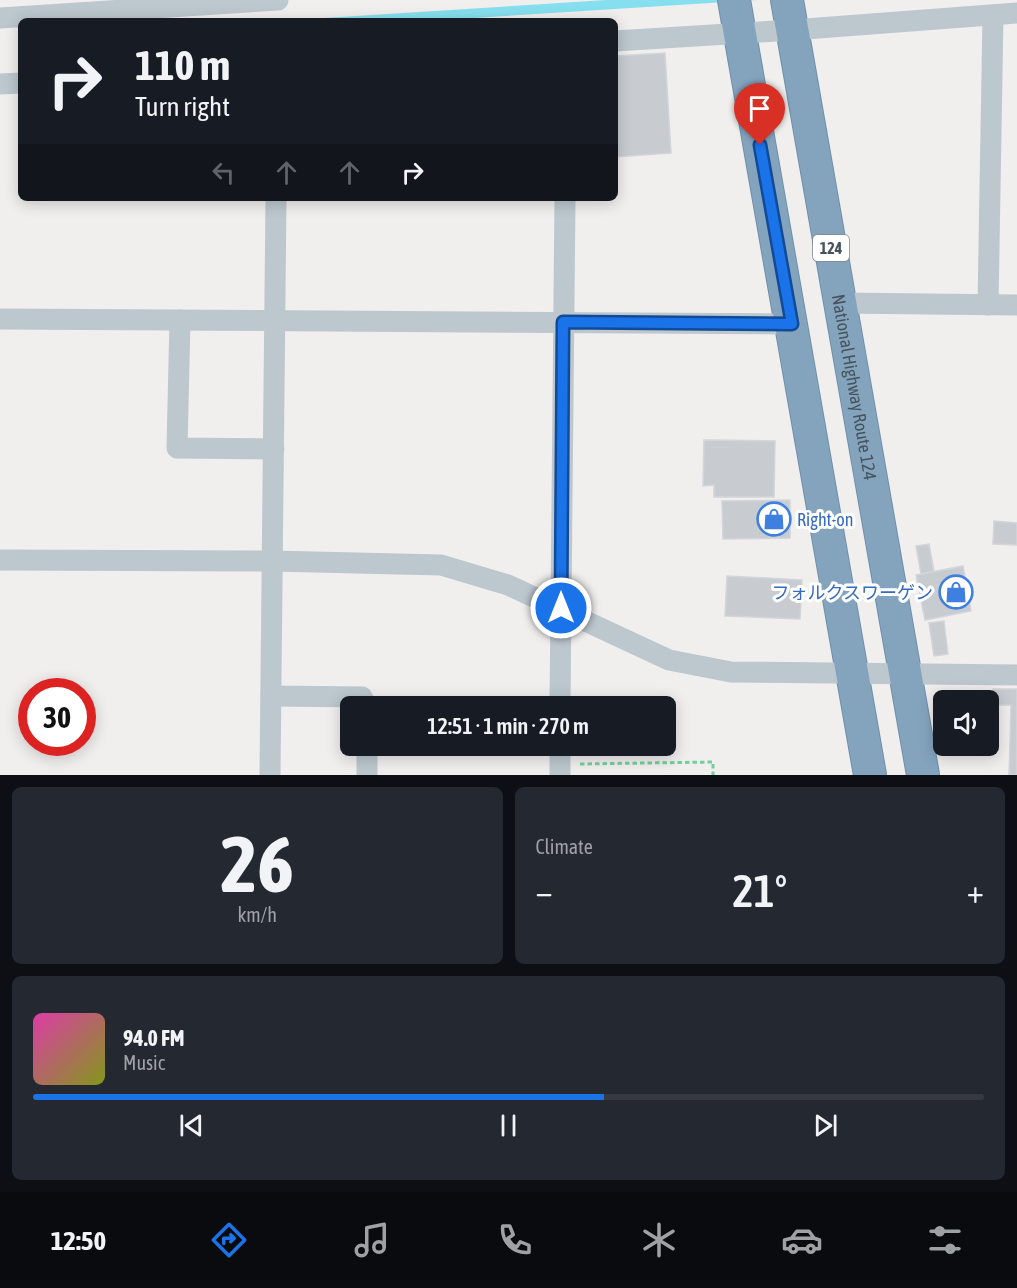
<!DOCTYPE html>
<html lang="en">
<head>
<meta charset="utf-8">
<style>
	:root { --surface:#171b24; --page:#242831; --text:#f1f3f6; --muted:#9ea1a6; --line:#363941; --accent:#1a73e8 }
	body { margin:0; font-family:"Asap Condensed","Noto Sans JP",sans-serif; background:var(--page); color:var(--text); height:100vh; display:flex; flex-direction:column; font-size:22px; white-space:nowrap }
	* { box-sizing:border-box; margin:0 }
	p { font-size:20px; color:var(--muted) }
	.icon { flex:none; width:33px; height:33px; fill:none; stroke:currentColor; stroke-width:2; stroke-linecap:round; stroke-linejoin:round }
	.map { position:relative; height:775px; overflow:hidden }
	.details { display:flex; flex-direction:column; gap:12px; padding:12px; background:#0d0f14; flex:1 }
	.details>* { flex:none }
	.top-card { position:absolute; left:18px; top:18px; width:600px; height:183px; border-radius:9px; box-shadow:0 3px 15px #0003; background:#171b24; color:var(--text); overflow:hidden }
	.fabs { position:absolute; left:933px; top:690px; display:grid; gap:12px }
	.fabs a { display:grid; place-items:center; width:66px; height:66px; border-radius:9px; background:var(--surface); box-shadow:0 3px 15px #0003; font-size:30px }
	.speed { position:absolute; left:18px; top:678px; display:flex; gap:12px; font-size:30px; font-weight:700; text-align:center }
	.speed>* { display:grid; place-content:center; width:78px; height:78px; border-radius:50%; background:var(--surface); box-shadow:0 3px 15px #0003; line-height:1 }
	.speed .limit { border:9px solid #d22; background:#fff; color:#111 }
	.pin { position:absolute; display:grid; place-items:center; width:51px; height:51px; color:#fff; margin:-62px -26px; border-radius:50% 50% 50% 0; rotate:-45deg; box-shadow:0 0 6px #0007 }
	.pin .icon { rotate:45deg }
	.me { position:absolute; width:66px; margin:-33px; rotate:0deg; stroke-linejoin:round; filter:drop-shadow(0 0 4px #0008) }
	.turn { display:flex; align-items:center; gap:21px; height:126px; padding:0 18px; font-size:27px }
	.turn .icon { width:78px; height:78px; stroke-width:2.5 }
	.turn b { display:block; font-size:42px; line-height:51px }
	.lanes { display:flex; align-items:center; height:57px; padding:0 18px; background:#0003; justify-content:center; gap:30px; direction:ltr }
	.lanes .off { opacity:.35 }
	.big { font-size:45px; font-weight:600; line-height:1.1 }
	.details .tile { flex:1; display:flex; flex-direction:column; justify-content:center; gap:9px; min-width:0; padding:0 21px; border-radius:9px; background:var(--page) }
	.details .dial { align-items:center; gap:0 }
	.dial b { font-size:78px; line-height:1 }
	.song { display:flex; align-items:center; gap:18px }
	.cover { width:72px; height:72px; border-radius:9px; background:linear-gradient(135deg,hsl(320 70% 55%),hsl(70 70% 35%)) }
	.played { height:6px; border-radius:3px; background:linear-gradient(90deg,var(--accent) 60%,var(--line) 60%) }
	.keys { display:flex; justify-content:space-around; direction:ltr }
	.heat { display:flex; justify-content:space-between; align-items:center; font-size:33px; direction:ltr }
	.details .tiles { flex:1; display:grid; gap:12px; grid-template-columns:1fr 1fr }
	.tile:last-child { grid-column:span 2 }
	.trip { position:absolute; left:340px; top:696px; width:336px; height:60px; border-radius:9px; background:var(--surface); box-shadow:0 3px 15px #0003; font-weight:600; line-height:60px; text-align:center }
	.tab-bar { display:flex; height:96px; justify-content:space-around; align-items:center; background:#090b0e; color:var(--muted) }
	.tab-bar .icon { width:42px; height:42px }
	.tab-bar .current { color:var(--accent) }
	.tab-bar b { font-size:27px; color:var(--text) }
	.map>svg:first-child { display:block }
</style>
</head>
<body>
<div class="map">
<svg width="1017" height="775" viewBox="0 0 1017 775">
	<rect width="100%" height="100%" fill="#f1eeee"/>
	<path fill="#86dfee" d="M606 0H757L427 21H277Z"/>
	<g fill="#c8ccd1" stroke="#d2d5da" stroke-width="1.5">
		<path d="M665 53 671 153 615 157V56Z"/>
		<path d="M704 440 775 441 774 497H714V485L703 486Z"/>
		<path d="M790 500V538L723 539 722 501Z"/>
		<path d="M994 521 1017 523V545L993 544Z"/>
		<path d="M929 544 934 571 921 574 916 546Z"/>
		<path d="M963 566 971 611 925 620 916 575Z"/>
		<path d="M727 576 802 580 800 619 725 616Z"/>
		<path d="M944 621 948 654 934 656 929 623Z"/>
		<path d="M993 689H1017V775H1009L1011 705H992Z"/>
	</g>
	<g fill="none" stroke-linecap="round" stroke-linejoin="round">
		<defs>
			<g id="highway">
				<path d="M734 0 870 775"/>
				<path id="s1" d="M787 0 923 775"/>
			</g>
		</defs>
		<use href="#highway" stroke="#6f8faa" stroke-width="34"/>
		<path stroke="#72cf9b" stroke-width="3" stroke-dasharray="4.5 3" stroke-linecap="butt" d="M580 764 713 762V775"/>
		<g stroke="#bcc7ce" stroke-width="21">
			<path d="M0 18 278 0"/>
			<path d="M615 41 792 30 1017 13"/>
			<path d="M0 84 21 83"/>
			<path d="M841 303 1017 305"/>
			<path d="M988 305 993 15"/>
			<path d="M0 319 792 324"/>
			<path d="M180 320 177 448 274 449"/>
			<path d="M0 560 272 561 441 565 508 585 669 660 731 672 1017 675"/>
			<path d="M271 696 362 697 367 706"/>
			<path d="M560 706 565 198"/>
			<path d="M270 775 276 198"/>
			<path d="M367 775V746"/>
			<path d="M560 775V746"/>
		</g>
		<use href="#highway" stroke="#84a4be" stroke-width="32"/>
	</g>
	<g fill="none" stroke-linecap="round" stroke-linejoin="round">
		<defs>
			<path id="route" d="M561 608 563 322 792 324 760 145"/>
		</defs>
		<use href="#route" stroke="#114b97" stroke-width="15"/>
		<use href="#route" stroke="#1a73e8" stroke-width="10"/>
	</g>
	<defs>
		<symbol id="shop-ring" viewBox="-11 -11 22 22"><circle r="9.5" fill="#fff" stroke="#3f7fe0" stroke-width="1.5"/><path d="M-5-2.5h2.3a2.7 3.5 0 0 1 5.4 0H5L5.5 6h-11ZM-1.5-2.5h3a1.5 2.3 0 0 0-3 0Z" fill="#3f7fe0"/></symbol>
	</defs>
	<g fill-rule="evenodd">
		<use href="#shop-ring" x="755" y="500" width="38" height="38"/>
		<use href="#shop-ring" x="937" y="573" width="38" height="38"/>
	</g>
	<g text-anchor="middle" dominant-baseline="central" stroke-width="6" stroke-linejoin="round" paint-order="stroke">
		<rect fill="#fff" stroke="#7e878d" stroke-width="1.5" x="813" y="235" width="36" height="26" rx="4.5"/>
		<g font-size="16" font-weight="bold" fill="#46535c">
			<text x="831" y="248">124</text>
		</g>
		<g font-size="18" fill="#46535c" stroke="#fff">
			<text stroke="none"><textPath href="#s1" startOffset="393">National Highway Route 124</textPath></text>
		</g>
		<g font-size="18" fill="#366cbe" stroke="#fff" text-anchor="start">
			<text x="797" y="519">Right-on</text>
			<text x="933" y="592" text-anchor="end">フォルクスワーゲン</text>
		</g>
	</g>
</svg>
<div class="fabs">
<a><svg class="icon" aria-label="sound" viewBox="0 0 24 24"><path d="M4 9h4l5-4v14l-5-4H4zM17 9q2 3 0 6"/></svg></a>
</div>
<div class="speed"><div class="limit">30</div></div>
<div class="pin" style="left:760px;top:145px;background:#d93025"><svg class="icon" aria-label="arrive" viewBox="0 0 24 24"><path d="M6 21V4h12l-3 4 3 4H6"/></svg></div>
<svg class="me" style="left:561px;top:608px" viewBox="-20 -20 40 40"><circle r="17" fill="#1a73e8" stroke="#fff" stroke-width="3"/><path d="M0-11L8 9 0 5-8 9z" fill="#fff"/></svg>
<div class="trip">12:51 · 1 min · 270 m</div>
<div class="top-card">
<div class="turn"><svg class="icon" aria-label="right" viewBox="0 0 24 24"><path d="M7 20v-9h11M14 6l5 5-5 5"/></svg><div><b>110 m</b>Turn right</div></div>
<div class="lanes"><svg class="icon off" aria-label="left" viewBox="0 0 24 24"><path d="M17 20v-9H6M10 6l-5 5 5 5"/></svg><svg class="icon off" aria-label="ahead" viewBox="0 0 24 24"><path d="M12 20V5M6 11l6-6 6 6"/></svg><svg class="icon off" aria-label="ahead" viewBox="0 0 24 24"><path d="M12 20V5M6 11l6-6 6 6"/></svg><svg class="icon" aria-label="right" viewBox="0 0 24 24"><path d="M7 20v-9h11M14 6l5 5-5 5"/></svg></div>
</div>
</div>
<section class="details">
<div class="tiles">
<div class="tile dial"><b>26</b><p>km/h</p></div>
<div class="tile"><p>Climate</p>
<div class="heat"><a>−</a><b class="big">21°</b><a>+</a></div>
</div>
<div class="tile">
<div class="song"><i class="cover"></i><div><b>94.0 FM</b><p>Music</p></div></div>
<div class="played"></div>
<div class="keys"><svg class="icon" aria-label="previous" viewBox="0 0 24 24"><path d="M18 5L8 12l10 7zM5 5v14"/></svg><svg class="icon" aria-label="pause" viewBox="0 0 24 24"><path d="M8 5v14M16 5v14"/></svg><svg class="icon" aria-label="next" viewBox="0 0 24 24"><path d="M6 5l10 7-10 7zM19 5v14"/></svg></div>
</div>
</div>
</section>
<nav class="tab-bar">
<b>12:50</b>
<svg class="icon current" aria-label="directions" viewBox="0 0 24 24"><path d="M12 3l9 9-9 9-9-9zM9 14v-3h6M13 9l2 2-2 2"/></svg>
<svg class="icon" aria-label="music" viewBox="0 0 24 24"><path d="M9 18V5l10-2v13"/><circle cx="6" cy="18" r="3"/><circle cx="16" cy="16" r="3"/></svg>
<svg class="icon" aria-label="phone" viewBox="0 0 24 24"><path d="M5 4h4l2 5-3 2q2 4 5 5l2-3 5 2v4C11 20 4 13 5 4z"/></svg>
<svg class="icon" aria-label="climate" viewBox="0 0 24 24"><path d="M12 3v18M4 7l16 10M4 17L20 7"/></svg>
<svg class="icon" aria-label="car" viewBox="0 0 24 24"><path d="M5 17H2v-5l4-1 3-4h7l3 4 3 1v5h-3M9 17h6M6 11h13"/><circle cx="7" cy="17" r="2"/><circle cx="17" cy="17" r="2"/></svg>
<svg class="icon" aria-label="filters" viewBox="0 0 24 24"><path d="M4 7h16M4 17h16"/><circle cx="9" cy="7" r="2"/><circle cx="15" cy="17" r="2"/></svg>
</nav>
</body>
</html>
